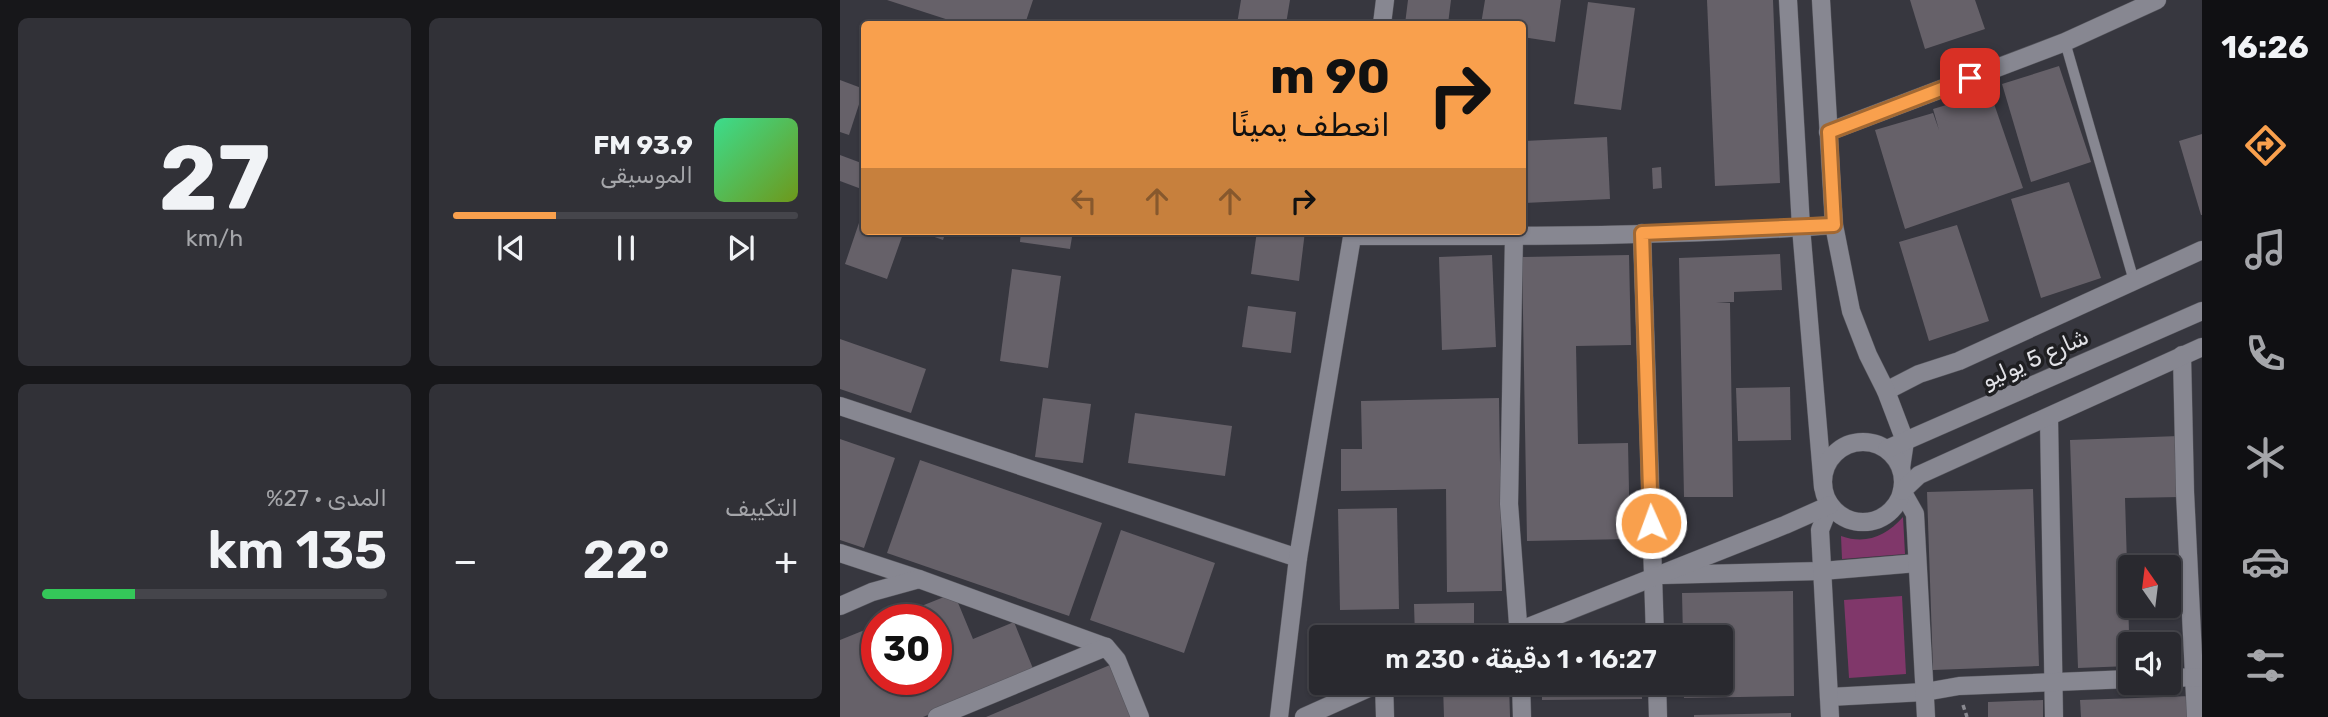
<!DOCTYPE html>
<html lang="ar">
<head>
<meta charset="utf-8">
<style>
	:root { --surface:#29292f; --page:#313137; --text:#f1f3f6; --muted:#a5a6aa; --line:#45454b; --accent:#f9a04d }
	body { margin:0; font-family:Rubik,Cairo,sans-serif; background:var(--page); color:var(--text); direction:rtl; height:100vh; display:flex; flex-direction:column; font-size:26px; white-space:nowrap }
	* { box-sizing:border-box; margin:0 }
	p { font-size:23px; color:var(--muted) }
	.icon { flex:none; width:38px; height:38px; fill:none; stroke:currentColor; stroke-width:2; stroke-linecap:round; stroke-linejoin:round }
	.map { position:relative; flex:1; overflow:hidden; direction:ltr }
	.details { display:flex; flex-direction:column; gap:18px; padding:18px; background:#17171a; width:840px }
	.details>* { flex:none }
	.banner { position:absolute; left:21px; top:21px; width:665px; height:214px; border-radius:7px; box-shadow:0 2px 5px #0004,0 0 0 2px var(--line); direction:rtl; background:#f9a04d; color:#111; overflow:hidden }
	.needle { width:46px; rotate:346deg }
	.tools { position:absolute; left:1278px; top:555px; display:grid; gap:14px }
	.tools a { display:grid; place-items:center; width:63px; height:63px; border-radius:7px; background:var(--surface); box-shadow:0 2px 5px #0004,0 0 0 2px var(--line); font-size:35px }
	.speed { position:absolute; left:21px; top:604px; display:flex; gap:14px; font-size:35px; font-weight:700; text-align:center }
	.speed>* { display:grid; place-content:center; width:91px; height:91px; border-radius:50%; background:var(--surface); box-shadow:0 2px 5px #0004,0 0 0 2px var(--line); line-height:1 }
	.speed .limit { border:10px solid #d22; background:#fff; color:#111 }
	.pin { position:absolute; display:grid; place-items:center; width:60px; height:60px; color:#fff; margin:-30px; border-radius:14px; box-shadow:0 4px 10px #0006 }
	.me { position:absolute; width:77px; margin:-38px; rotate:358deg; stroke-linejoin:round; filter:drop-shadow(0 0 5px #0008) }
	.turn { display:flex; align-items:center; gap:24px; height:147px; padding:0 21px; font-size:32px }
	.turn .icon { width:91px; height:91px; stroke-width:2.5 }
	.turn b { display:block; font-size:49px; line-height:60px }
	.lanes { display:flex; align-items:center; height:66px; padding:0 21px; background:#0003; justify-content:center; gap:35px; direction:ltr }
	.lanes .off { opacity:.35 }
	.big { font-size:52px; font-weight:600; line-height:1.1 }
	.details .widget { flex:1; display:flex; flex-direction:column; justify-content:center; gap:10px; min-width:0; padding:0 24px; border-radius:10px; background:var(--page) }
	.details .dial { align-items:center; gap:0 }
	.dial b { font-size:91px; line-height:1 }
	.song { display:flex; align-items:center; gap:21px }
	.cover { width:84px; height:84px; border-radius:10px; background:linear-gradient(135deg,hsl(150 70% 55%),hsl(80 70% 35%)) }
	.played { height:7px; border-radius:4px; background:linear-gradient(90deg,var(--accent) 30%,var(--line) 30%) }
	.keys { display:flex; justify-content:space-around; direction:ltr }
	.heat { display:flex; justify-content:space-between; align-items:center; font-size:38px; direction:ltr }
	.charge { height:10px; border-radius:5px; background:linear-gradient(90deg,#34c759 27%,var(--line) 0) }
	.details .tiles { flex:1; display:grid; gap:18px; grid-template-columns:repeat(2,1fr) }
	.trip { position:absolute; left:469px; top:625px; width:424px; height:70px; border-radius:7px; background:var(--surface); box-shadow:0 2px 5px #0004,0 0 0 2px var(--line); font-weight:600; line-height:70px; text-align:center; direction:rtl }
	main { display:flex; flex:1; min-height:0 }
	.menu { display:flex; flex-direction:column; width:126px; justify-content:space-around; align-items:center; background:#101013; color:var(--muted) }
	.menu .icon { width:49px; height:49px }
	.menu .current { color:var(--accent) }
	.menu b { font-size:32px; color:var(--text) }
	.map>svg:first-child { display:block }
</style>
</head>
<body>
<main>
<nav class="menu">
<b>16:26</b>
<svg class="icon current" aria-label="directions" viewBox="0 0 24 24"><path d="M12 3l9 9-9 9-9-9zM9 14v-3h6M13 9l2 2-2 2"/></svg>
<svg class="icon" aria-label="music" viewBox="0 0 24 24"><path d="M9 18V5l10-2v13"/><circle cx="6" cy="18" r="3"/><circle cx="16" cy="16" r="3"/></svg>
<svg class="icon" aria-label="phone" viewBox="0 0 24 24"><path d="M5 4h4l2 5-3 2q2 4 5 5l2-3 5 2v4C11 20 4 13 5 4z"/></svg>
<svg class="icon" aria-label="climate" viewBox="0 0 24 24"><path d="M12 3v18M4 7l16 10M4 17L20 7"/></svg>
<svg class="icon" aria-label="car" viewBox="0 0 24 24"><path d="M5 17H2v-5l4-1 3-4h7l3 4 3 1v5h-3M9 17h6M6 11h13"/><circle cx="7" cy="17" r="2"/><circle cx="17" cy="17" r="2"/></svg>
<svg class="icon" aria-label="filters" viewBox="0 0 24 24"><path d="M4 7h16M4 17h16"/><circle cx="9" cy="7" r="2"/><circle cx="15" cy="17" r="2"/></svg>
</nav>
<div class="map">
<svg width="1362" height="717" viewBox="0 0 1362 717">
	<rect width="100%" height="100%" fill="#37373f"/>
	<g fill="#80376a">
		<path d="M1063 517 1065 554 1002 559 1001 536C1026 545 1046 536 1063 517Z"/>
		<path d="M1062 596 1066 674 1009 678 1004 600Z"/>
	</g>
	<g fill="#666169">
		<path d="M47 0H193L185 24H121Z"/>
		<path d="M401 0H450L446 24H397Z"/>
		<path d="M568 0H611L608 24H565Z"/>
		<path d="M645 0H721L715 42 682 37V24H641Z"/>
		<path d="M867 0H933L940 183 875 186Z"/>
		<path d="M1070 0H1135L1145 29 1085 49Z"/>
		<path d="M748 2 795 8 781 110 734 104Z"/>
		<path d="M1219 66 1251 162 1191 182 1162 84Z"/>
		<path d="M0 80 24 89 9 135 0 132Z"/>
		<path d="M1150 92 1183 188 1065 229 1035 130 1093 113 1099 130 1093 109Z"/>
		<path d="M1362 134V215H1361L1339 141Z"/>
		<path d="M767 137 770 199 682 203V141Z"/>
		<path d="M0 155 24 164V190L0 181Z"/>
		<path d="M821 167 822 188 813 189 812 168Z"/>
		<path d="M1229 182 1261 278 1201 298 1171 199Z"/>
		<path d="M21 217 24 218V231H64L47 279 5 264Z"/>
		<path d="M1117 225 1149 321 1089 341 1059 242Z"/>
		<path d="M78 231H106L103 240Z"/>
		<path d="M181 231H233L230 249 180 242Z"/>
		<path d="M417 231H465L459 281 411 274Z"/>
		<path d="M940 254 942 290 894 292V302H876L890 303 893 497H844L839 258Z"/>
		<path d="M652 255 656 347 602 350 599 257Z"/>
		<path d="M789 255 791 345 736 346 738 444 788 443 790 539 687 541 682 257Z"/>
		<path d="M172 269 221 276 208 368 160 361Z"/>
		<path d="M408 306 456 312 451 353 402 347Z"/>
		<path d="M0 339 86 369 71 413 0 389Z"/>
		<path d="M950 387 951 440 898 441 896 388Z"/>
		<path d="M203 398 251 404 243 463 195 457Z"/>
		<path d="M659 398 662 591 607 592 606 489 501 491V449H522L521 401Z"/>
		<path d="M295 413 392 426 385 476 288 463Z"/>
		<path d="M1339 436 1341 497 1285 498 1290 666 1238 668 1230 440Z"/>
		<path d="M0 439 55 458 24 548 0 540Z"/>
		<path d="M80 460 262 523 229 616 47 553Z"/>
		<path d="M1193 489 1199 666 1093 670 1087 492Z"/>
		<path d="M557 508 559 609 500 610 498 509Z"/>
		<path d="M281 530 375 563 344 653 250 620Z"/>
		<path d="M953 591 954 696 844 698 843 682H880V637H843L842 593Z"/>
		<path d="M114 593 133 639 174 622 194 671 83 717H0V640L37 625V679H96V620L49 619Z"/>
		<path d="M634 603V637H575L574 604Z"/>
		<path d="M557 628V637H495L494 629Z"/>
		<path d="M270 665 292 717H146Z"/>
		<path d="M702 682H802V699L702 700Z"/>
		<path d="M669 684 670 717H604L603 686Z"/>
		<path d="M1351 696 1352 717H1241L1240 700Z"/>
		<path d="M1203 700V717H1148V702Z"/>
		<path d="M951 713V717H854V715Z"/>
	</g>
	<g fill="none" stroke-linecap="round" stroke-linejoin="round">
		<defs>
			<path id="service" d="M1225 42 1294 281"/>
			<g id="minor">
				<path d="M542 24 545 0"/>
				<path d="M988 132 1225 42 1317 0"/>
				<path d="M802 233 815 637"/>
				<path d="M513 236C673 236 834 237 994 225"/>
				<path d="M674 236 669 504 679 637"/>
				<path d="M1342 355 1345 492 1356 717"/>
				<path d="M1046 391 1079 374 1119 361 1362 250"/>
				<path d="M0 406 458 558"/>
				<path d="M1209 418 1214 717"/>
				<path d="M0 553 79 579"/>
				<path d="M822 575 982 571 1077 563"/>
				<path d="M0 606 32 592 79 579 266 647"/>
				<path d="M1328 678 1362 677"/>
				<path d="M544 682 545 717"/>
				<path d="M681 682 682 717"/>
				<path d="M817 682 818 717"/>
				<path d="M989 697 1085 692 1119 686 1290 679"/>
				<path d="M97 717 266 647 277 660 300 717"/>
				<path d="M439 717 458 558 513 231"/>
			</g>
			<g id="tertiary">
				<path d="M948 0 961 227 983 487"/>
				<path d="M981 0 994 225 1011 311 1028 355 1046 391 1065 441 1061 468"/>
				<path d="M1062 491 1075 514 1086 717"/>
				<path d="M990 505 980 530 990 717"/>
			</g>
			<g id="secondary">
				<circle cx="1023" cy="482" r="40"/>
				<path d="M1047 449 1362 311"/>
				<path d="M1062 491 1079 475 1362 347"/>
				<path d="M663 637 945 525 990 505"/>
				<path d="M464 717 542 682"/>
			</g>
		</defs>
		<use href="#service" stroke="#55555c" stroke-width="11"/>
		<use href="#minor" stroke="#55555c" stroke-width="19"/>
		<use href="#tertiary" stroke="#55555c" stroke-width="19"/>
		<use href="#secondary" stroke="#55555c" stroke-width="19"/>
		<path stroke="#898990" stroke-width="3.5" stroke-dasharray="5 3.5" stroke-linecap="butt" d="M1123 705 1127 717"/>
		<use href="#service" stroke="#878791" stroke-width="10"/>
		<use href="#minor" stroke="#878791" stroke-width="18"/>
		<use href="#tertiary" stroke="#878791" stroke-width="18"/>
		<use href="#secondary" stroke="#878791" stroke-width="18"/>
	</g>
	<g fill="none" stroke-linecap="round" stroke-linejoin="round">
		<defs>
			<path id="route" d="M811 523 802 233 994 225 989 132 1130 78"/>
		</defs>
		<use href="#route" stroke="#a26832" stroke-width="18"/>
		<use href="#route" stroke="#f9a04d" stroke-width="12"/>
	</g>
	<g text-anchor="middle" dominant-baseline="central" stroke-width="7" stroke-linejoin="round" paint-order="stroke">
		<g font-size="23" fill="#e2e2e7" stroke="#1f1f22">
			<text transform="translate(1195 358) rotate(-24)">شارع 5 يوليو</text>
		</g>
	</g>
</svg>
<div class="tools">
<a><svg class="needle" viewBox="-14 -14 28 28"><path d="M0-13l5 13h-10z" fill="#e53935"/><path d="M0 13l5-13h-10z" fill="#a5a6aa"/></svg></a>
<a><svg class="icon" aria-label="sound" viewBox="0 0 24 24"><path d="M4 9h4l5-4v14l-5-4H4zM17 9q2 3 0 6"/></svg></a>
</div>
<div class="speed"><div class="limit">30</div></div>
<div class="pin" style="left:1130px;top:78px;background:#d93025"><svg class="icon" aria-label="arrive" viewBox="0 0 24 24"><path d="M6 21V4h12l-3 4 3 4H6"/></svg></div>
<svg class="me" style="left:811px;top:523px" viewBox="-20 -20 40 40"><circle r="17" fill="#f9a04d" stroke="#fff" stroke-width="3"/><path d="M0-11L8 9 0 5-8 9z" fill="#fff"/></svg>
<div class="trip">16:27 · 1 دقيقة · 230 m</div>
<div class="banner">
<div class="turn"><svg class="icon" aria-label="right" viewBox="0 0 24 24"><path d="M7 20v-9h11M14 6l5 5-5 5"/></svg><div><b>90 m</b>انعطف يمينًا</div></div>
<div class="lanes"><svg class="icon off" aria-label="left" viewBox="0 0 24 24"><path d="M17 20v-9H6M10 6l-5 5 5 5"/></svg><svg class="icon off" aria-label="ahead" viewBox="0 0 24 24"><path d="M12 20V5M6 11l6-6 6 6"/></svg><svg class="icon off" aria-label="ahead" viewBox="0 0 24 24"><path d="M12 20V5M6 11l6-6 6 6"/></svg><svg class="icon" aria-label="right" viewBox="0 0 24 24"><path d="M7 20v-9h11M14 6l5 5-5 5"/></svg></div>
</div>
</div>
<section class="details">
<div class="tiles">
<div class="widget">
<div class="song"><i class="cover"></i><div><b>93.9 FM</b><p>الموسيقى</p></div></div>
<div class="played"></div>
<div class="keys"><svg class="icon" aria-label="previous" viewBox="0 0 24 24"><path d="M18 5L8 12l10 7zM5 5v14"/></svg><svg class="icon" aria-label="pause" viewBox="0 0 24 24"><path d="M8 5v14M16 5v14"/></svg><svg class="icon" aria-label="next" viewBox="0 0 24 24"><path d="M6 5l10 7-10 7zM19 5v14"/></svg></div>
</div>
<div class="widget dial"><b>27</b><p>km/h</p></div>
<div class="widget"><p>التكييف</p>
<div class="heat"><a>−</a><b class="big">22°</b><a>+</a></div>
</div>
<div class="widget"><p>المدى · 27%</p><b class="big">135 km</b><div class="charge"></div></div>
</div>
</section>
</main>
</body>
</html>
